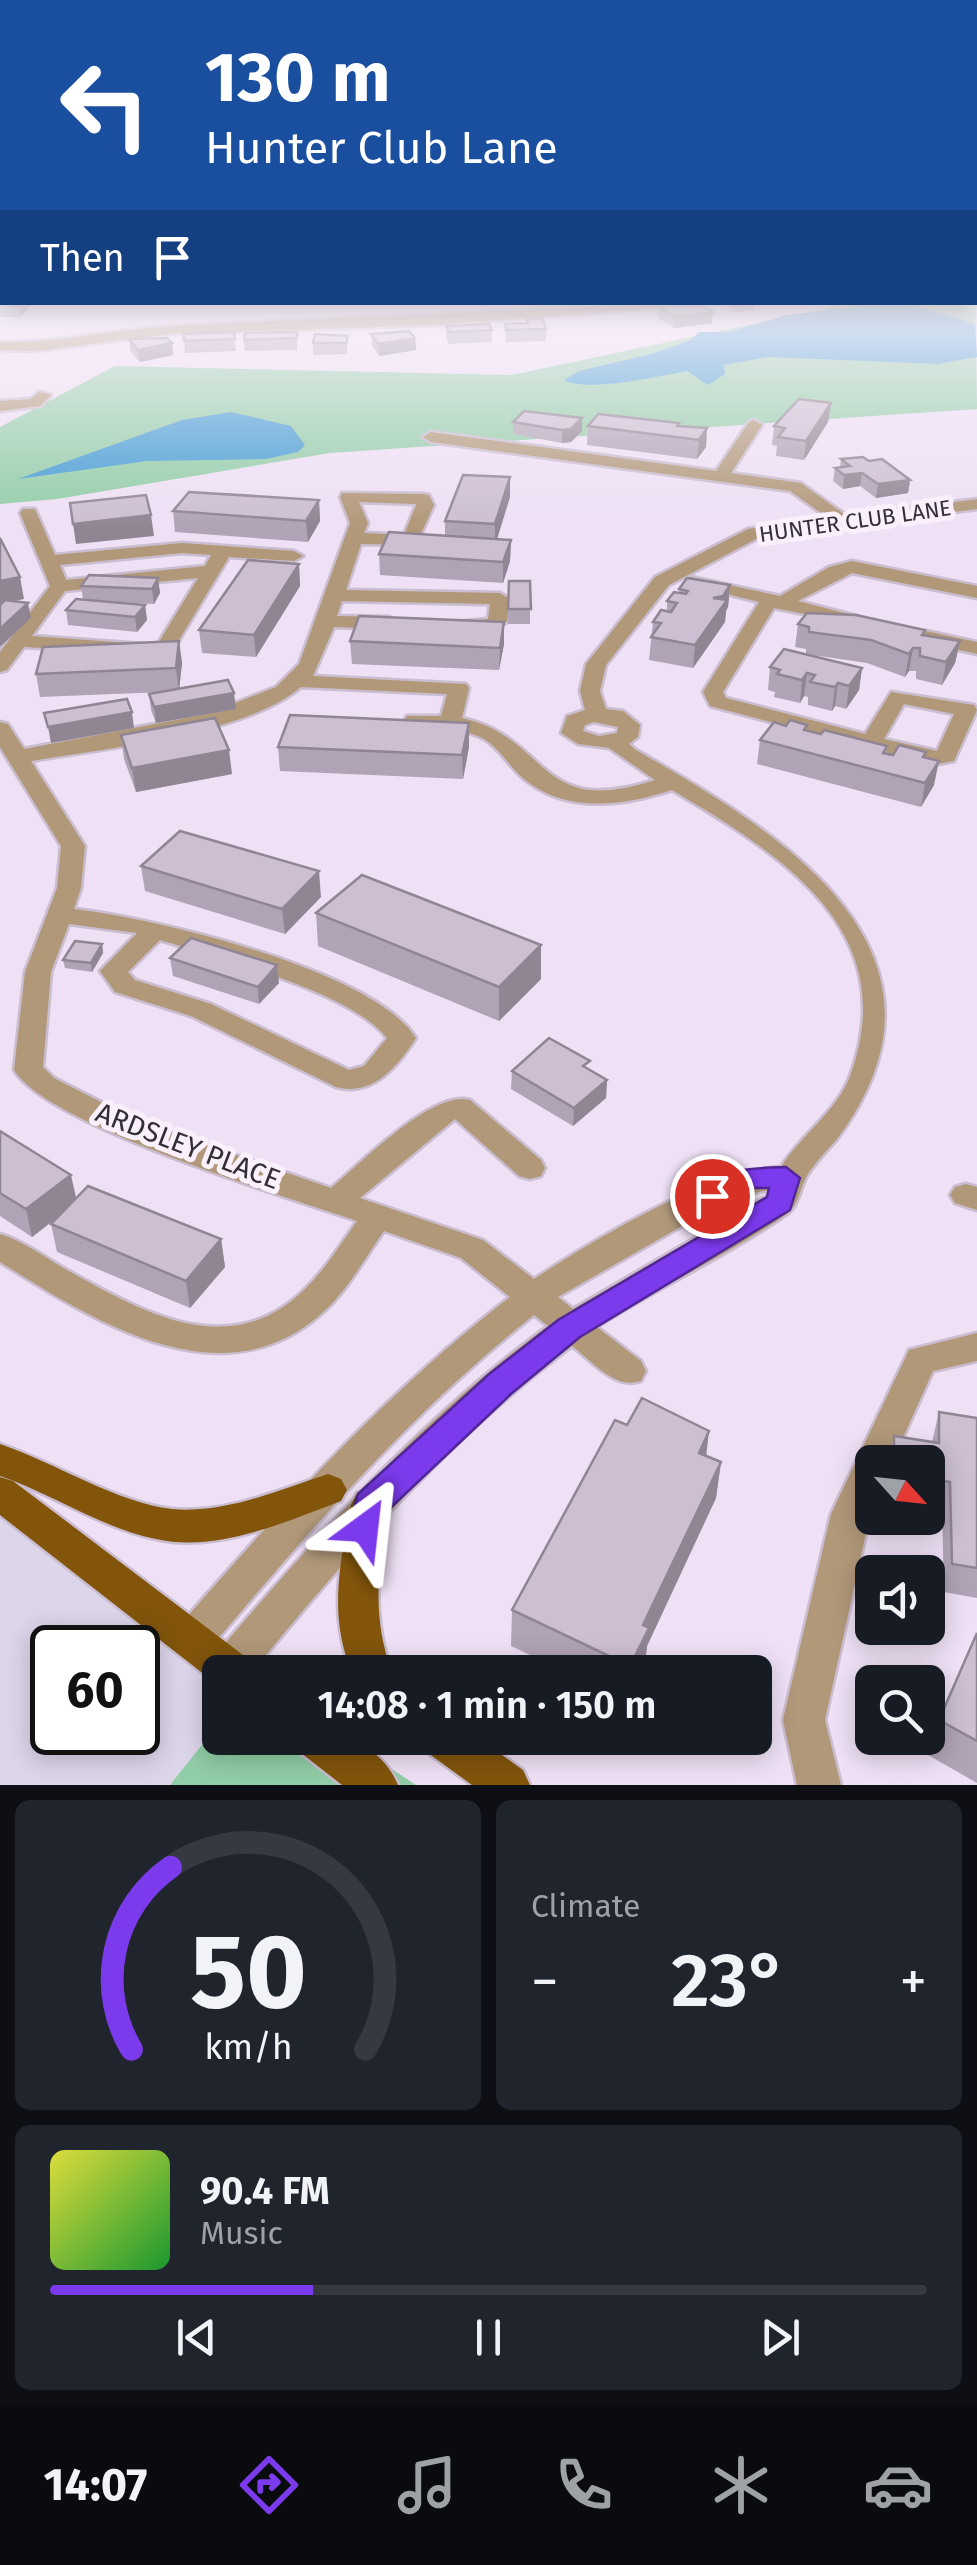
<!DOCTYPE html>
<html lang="en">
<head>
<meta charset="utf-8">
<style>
	:root { --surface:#171b24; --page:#20242c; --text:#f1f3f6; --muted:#9ea1a6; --line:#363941; --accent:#7c3aed }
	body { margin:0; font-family:"Fira Sans",sans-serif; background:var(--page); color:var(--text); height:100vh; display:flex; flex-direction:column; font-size:38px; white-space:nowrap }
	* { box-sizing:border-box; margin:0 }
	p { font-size:32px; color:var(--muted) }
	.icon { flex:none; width:55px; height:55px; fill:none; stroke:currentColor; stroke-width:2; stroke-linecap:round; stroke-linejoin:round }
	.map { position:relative; height:1785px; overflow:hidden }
	.panel { display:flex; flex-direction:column; gap:15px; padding:15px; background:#0d0f14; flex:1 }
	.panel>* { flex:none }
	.guide { position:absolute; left:0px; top:0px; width:978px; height:305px; box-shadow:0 5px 25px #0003; background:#1a4fa0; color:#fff; overflow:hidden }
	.needle { width:65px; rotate:117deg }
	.fabs { position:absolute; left:855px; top:1445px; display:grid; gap:20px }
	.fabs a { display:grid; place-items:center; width:90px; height:90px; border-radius:15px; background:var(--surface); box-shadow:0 5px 25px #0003; font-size:50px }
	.speed { position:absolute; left:30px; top:1625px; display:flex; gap:20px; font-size:50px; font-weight:700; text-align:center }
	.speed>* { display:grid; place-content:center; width:130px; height:130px; border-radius:50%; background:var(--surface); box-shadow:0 5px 25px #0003; line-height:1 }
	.speed .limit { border:5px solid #111; border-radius:15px; background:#fff; color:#111 }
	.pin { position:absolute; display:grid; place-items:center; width:85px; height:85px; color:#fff; margin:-42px; border:5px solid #fff; border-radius:50%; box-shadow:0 2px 10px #0007 }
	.me { position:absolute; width:110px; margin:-55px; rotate:30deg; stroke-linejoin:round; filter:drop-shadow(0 0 8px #0008) }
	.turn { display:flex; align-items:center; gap:35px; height:210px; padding:0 40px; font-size:45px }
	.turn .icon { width:130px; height:130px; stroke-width:2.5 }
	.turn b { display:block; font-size:70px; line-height:85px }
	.then { display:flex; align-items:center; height:95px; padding:0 40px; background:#0003; gap:20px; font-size:38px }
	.big { font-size:75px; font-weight:600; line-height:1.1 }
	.panel .tile { flex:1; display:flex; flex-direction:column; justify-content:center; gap:15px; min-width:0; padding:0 35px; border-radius:15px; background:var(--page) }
	.panel .dial { align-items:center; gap:0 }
	.dial svg { height:260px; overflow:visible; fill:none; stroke:var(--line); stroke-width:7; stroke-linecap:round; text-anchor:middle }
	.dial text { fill:var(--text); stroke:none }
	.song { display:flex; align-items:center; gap:30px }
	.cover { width:120px; height:120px; border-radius:15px; background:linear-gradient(135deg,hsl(60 70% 55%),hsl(130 70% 35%)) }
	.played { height:10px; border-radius:5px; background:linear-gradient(90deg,var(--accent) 30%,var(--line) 30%) }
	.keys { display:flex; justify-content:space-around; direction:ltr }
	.heat { display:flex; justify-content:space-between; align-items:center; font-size:55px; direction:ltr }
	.panel .tiles { flex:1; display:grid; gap:15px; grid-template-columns:1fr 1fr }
	.tile:last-child { grid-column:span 2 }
	.trip { position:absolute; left:202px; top:1655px; width:570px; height:100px; border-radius:15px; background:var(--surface); box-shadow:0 5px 25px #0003; font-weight:600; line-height:100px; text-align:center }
	.menu { display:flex; height:160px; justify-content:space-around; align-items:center; background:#090b0e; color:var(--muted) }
	.menu .icon { width:70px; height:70px }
	.menu .selected { color:var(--accent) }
	.menu b { font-size:45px; color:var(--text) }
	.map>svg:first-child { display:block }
</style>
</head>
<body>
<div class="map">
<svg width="977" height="1785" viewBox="0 0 977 1785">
	<rect width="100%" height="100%" fill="#efe0f5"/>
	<path fill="#ddd5ea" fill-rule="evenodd" d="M0 1488 249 1672H220V1722L170 1785H0ZM52 1648H138V1732H52Z"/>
	<g fill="#91cda6">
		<path d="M975 278 977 409 330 453 57 499 0 504V427L115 366 512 375 827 308 834 303 975 302Z"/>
		<path d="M220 1722V1738H345L416 1785H170Z"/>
	</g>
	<g fill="#419bd2">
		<path d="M880 304 913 305 975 324 977 357 938 364 768 357 724 365 725 374 708 385 687 371C659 376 587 393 564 380L579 371 655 353 691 340 699 332H728L787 315Z"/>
		<path d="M231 412 291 426 305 445 298 452 266 459 147 461 18 479 182 420Z"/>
	</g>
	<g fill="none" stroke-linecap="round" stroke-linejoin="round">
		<defs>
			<g id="minor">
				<path d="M663 302H739L434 325 170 334 36 351 0 350V342C59 343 116 329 175 326 338 317 500 313 663 302Z"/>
				<path d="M39 392 51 395 40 406 0 411V401L31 399Z"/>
				<path d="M754 420 762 425 731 473 801 483 847 516 977 499V509L758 538 669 585 606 665 600 691 606 709 623 711 640 725 638 737 629 744 636 750C779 832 977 951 837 1139 827 1150 816 1162 808 1174 800 1187 799 1205 787 1214 727 1256 658 1287 597 1327L641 1361 646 1371 641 1381C615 1390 592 1361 572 1346 448 1438 349 1554 252 1672H220V1685L215 1683 209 1669 215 1655C317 1536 420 1419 548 1326L534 1315C410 1413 307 1533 206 1653L192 1659 178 1653 172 1640 178 1627C281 1509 386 1392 510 1297L461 1258 384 1231C364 1259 347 1292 320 1315 219 1402 93 1320 0 1262V1234C26 1242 50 1261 74 1274 150 1316 233 1361 306 1288 326 1268 341 1244 357 1221 288 1197 48 1126 14 1070L25 972 57 888 61 846 0 747V722L8 724 24 749 207 714 276 687 299 664 350 523 340 497 342 493 423 494 429 495 434 505 416 545 361 544 346 590 500 593 510 599 507 622 485 633 457 630V622L488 619 490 604 342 601 337 616 389 617 399 623 389 629 334 627 313 676 466 684 469 688 462 718C551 738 536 819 655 780L609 748 578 744 561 733 567 716 585 710 580 691 586 664 655 577 748 529 828 518 790 491 431 442 423 437 431 432 716 471 749 422ZM359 502 416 504V505L404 535 364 533 368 523ZM301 687 447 694 441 716H407L404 721 407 726C433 732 460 726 484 739 500 749 509 766 523 778 565 814 623 806 672 790 780 854 904 930 850 1076 837 1111 801 1135 781 1167 707 1171 597 1238 534 1279L483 1240 360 1198 455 1119 519 1176 530 1179 541 1176 545 1168 541 1160 470 1100C433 1089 360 1164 331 1188L142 1123 54 1078 43 1067 51 972 69 924 137 933 100 971 115 992 191 1016 336 1087C373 1097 398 1066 416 1038 373 970 154 918 74 909L81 888 85 846 31 761C104 748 245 735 301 687ZM594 722 618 727 617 733 599 736 583 731 585 725ZM160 940C218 958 350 991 387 1038L364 1066 349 1070 211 1004 135 980 128 972ZM769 1190 767 1196 573 1309 558 1297 717 1206 742 1195Z"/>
				<path d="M23 509H35L55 555 182 543 294 551 303 556 294 561 229 557 170 655 24 647 7 670 0 672V652L50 586 20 513ZM182 553 211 555 205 566 66 580 60 565ZM198 578 157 645 32 636 65 591Z"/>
				<path d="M852 561 977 586V598L852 573 798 601 860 617V625L774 608 723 692 726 698 865 734 891 692 974 705 977 710 954 761 933 765 710 706 703 692 759 602 691 585V577L780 596 829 567ZM904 704 954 714 937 751 884 739Z"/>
				<path d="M926 631 977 642V654L919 641 916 637Z"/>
				<path d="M966 1184 977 1187V1210L955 1203 950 1195 955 1187Z"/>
				<path d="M977 1333V1361L933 1371 892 1462H872V1506L825 1720 841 1785H797L783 1720 831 1514 909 1350Z"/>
			</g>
			<g id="major">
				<path d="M0 1444C54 1462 117 1503 172 1509 225 1514 279 1490 328 1474L341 1479 347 1490 341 1501C285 1522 217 1553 156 1539 101 1528 53 1494 0 1476Z"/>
				<path d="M0 1477 13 1481 247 1658 253 1672H220L219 1686 0 1515Z"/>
				<path d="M370 1489 383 1493 389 1505C378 1564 371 1616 392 1672H352C328 1617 340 1562 351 1505L357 1493Z"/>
				<path d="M295 1738C337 1735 379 1740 398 1785H342L301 1753Z"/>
				<path d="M422 1738H478L523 1770 530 1785H472L428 1753Z"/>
			</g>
		</defs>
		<use href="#minor" stroke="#cabdcf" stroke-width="5"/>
		<use href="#major" stroke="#cabdcf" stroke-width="5"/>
		<use href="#minor" fill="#b19879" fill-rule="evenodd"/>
		<use href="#major" fill="#82550b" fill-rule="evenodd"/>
	</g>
	<g fill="#b0a3b5">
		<path d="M0 296 2 302H28L29 307 21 317H0Z"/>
		<path d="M728 302H751L754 305 753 311 734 312 727 305Z"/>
		<path d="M658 306 712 323 674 328 657 317Z"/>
		<path d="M527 319 546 329V341L506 342 505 324H527Z"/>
		<path d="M446 326 492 330V342L449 344 446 338Z"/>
		<path d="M234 332 236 351 185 353 184 341Z"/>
		<path d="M297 332V350L245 351 244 340Z"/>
		<path d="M371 334 415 338 416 350 379 356 372 346Z"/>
		<path d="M348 336 347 354 313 355V343Z"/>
		<path d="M129 339 172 343 173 355 140 362 130 351Z"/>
		<path d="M513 422 582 431 571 442 562 443 513 434Z"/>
		<path d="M828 422 804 460 776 456 777 446 772 445 774 426Z"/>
		<path d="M679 423V426L707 428 706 447 697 459 587 445 588 426Z"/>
		<path d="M841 459 869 461 910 480 908 493 876 498 860 486 843 489 833 481 835 468 840 467Z"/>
		<path d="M510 497 497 539 511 540 510 561 503 583 380 575 379 554 445 536V521Z"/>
		<path d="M319 500 320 521 308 542 175 532 173 511Z"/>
		<path d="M299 564 300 586 256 657 202 653 199 630Z"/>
		<path d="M158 578 160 593 154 604 114 602 145 605 147 620 137 632 68 625 66 610 83 599 81 586Z"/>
		<path d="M509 581H530V624H508Z"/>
		<path d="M730 585 728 607 726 611 725 622 693 668 649 660 653 622 667 611V601L679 593V589Z"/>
		<path d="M504 622V644L499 670 352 664 350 641Z"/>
		<path d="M798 624 924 636 960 641 955 663 942 685 916 679V671H909L905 677 867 663 806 654V649L795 647Z"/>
		<path d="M179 641 182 663 179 689 236 709 156 723 151 710 149 694 163 692 40 697 36 674Z"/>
		<path d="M770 667 862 668 859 690 846 709 835 706 832 711 808 705V697L804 696 800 703 774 697 775 692 768 690Z"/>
		<path d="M469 723V747L463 779 280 771 278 747Z"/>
		<path d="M807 731 887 746 886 753 893 755 925 758 934 785 921 807 757 764 760 740Z"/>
		<path d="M121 735 232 774 136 792 124 759Z"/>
		<path d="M141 866 321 897 285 934 145 891Z"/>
		<path d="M316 913 541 945V979L499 1021 318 946Z"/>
		<path d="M102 944 103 953 92 972 65 968 63 960Z"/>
		<path d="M170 958 279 983 259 1004 173 976Z"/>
		<path d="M590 1070 607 1080 606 1098 573 1126 511 1089 512 1071Z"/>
		<path d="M0 1131 76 1199 221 1239 225 1267 190 1308 57 1252 51 1224 60 1215 32 1237 0 1216Z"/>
		<path d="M939 1412 977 1418V1598L944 1592 942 1510 928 1507V1462H888L894 1436 932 1442Z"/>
		<path d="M706 1456 721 1462 716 1498 647 1646 645 1664 641 1672H566L511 1646 512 1610Z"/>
		<path d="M977 1633V1783L928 1755 939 1720Z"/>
	</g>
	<g fill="#908593">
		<path d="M22 302H28L29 307 21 317 19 306Z"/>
		<path d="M713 312 712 323 674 328 675 317Z"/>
		<path d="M415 338 416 350 379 356 378 344Z"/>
		<path d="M172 343 173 355 140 362 138 350Z"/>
		<path d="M831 403 828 422 804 460 806 441Z"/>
		<path d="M582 418V431L571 442 562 443V430Z"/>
		<path d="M707 428 706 447 697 459 699 440Z"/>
		<path d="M862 473 860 486 843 489 844 475Z"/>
		<path d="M510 477V497L495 545V524Z"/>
		<path d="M910 480 908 493 876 498 878 484Z"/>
		<path d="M319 500 320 521 308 542 306 521Z"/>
		<path d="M151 515 154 536 76 544 73 524Z"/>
		<path d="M511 540 510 561 503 583V562Z"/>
		<path d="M299 564 300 586 256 657 254 635Z"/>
		<path d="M20 577 24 599 0 604V581Z"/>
		<path d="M158 578 160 593 154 604 152 589Z"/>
		<path d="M730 585 728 607 726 611 725 622 693 668 695 645 713 598Z"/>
		<path d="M28 603 31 618 0 647V629Z"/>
		<path d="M145 605 147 620 137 632 135 617Z"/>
		<path d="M504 622V644L499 670 500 648Z"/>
		<path d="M179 641 182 663 179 691 176 668Z"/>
		<path d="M960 641 955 663 942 685 946 662Z"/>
		<path d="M913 648 909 671 905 677 909 654Z"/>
		<path d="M862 668 859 690 846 709 849 686Z"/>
		<path d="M807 673 804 696 800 703 802 680Z"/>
		<path d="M838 683 835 706 832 711 835 687Z"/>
		<path d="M234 693 236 709 156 723 154 707Z"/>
		<path d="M132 712 134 728 51 743 48 727Z"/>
		<path d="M469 723V747L463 779 462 755Z"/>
		<path d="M229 750 232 774 136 792 132 768Z"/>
		<path d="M939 761 934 785 921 807 925 783Z"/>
		<path d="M319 871 321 897 285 934 282 909Z"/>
		<path d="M102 944 103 953 92 972 91 963Z"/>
		<path d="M541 945V979L499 1021V987Z"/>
		<path d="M277 965 279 983 259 1004 258 987Z"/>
		<path d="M607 1080 606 1098 573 1126 574 1108Z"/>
		<path d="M71 1175 77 1202 32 1237 26 1209Z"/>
		<path d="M221 1239 225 1267 190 1308 186 1281Z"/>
		<path d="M709 1431 705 1467 699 1453Z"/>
		<path d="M721 1462 716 1498 647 1646 645 1664 641 1672H630L643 1625Z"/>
	</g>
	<g fill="#cdbed2" stroke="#908593" stroke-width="2.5">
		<path d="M0 296H2V302H22L19 306H0Z"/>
		<path d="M731 302H751L754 305 734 306Z"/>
		<path d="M701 305 713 312 675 317 658 306Z"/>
		<path d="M527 319H543L546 329 506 330 505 324 528 323Z"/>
		<path d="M489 324 492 330 449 332 446 326Z"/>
		<path d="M409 331 415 338 378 344 371 334Z"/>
		<path d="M234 332 235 339 184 341V334Z"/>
		<path d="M297 332V338L244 340 245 333Z"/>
		<path d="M315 334 348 336 346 343H313Z"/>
		<path d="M167 338 172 343 138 350 129 339Z"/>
		<path d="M799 399 831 403 806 441 778 437 785 428 774 426Z"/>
		<path d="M524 411 582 418 571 429 562 430 513 422Z"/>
		<path d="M598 414 679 423 677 426 707 428 699 440 588 426Z"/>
		<path d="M863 457 869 461 882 459 910 480 878 484 862 473 844 475 835 468 850 466 841 459Z"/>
		<path d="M463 475 510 477 495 524 445 521Z"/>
		<path d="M189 492 319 500 306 521 173 511Z"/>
		<path d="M146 495 151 515 73 524 70 503Z"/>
		<path d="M389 532 511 540 503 562 379 554Z"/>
		<path d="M0 538 20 577 0 581Z"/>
		<path d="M248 560 299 564 254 635 199 630Z"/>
		<path d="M89 575 158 578 152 589 81 586Z"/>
		<path d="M687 578 730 585 723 596 713 598 727 600 695 645 651 637 661 623 653 622 661 610 671 612 677 603 667 601 674 592 686 594 688 591 679 589Z"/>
		<path d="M509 581H530L531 609H508Z"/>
		<path d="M76 599 145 605 135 617 66 610Z"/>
		<path d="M5 600 28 603 0 629V605Z"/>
		<path d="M807 613 856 615 925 630 922 635 960 641 946 662 920 656V648H913L909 654 871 640 809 632V627L798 624Z"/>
		<path d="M359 616 504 622 500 648 350 641Z"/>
		<path d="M179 641 176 668 36 674 43 647Z"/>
		<path d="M784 649 862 668 849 686 838 683 835 687 810 682 815 675 807 673 802 680 777 674 780 670 770 667Z"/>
		<path d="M228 680 234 693 154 707 149 694Z"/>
		<path d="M127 699 132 712 48 727 44 713Z"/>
		<path d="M290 715 469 723 462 755 278 747Z"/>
		<path d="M215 718 229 750 132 768 121 735Z"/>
		<path d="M790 720 807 725 804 730 821 734 824 730 887 746 883 753 893 755 899 745 926 752 923 757 939 761 925 783 760 740 774 722 786 726Z"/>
		<path d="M180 831 319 871 282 909 141 866Z"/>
		<path d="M362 875 541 945 499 987 316 913Z"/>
		<path d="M191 938 277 965 258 987 170 958Z"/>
		<path d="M75 941 102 944 91 963 63 960Z"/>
		<path d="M549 1038 590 1061 583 1066 607 1080 574 1108 512 1071Z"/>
		<path d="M0 1131 71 1175 26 1209 0 1193Z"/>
		<path d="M88 1186 221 1239 186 1281 51 1224Z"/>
		<path d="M642 1398 709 1431 699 1453 721 1462 643 1625 649 1628 630 1666 512 1610 615 1420 627 1425Z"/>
		<path d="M939 1412 977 1418V1568L952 1564 950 1482 928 1478V1462H894V1436L939 1443Z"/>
		<path d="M977 1633V1741L939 1720Z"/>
	</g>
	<linearGradient id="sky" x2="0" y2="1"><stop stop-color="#65aadf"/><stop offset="0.53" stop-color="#f8f1fa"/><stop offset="1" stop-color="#f8f1fa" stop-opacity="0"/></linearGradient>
	<rect width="977" height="528" fill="url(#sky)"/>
	<path fill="#7c3aed" stroke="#51269a" stroke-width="2.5" d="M786 1167 800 1178 790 1210 580 1337 511 1394 386 1512 377 1539 365 1544 353 1539 348 1528 358 1494 488 1375 558 1320 767 1197 769 1188H749L712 1206 701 1203 697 1196C714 1167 758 1168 786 1167Z"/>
	<g text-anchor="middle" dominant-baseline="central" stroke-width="10" stroke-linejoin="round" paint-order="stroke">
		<g font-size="22" fill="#342f36" stroke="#f9f0fc">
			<text transform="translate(855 521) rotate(-8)">HUNTER CLUB LANE</text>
		</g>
		<g font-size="28" fill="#342f36" stroke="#f9f0fc">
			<text transform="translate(188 1146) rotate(21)">ARDSLEY PLACE</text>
		</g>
	</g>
</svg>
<div class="fabs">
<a><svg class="needle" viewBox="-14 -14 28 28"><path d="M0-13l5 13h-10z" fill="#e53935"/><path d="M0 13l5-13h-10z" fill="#9ea1a6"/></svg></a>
<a><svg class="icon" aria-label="sound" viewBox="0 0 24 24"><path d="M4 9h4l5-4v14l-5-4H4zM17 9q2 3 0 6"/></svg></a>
<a><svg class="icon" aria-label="search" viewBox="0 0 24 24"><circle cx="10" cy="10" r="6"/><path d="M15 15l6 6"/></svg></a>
</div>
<div class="speed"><div class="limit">60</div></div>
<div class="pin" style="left:712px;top:1196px;background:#d93025"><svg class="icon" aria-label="arrive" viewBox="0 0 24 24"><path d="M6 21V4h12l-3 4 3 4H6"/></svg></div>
<svg class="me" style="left:365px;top:1528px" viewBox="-20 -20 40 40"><path d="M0-17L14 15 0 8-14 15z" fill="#7c3aed" stroke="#fff" stroke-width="4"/></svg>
<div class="trip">14:08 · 1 min · 150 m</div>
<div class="guide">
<div class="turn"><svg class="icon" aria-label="left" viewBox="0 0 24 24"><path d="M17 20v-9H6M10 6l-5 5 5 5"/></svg><div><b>130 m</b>Hunter Club Lane</div></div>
<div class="then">Then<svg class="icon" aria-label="arrive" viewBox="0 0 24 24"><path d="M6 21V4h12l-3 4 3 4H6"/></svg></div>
</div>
</div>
<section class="panel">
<div class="tiles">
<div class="tile dial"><svg viewBox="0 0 100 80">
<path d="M14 69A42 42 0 1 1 86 69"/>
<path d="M14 69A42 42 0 0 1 26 13" stroke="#7c3aed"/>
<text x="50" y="56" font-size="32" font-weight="700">50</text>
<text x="50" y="72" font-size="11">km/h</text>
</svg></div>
<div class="tile"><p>Climate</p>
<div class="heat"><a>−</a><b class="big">23°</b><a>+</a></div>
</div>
<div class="tile">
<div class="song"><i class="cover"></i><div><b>90.4 FM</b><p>Music</p></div></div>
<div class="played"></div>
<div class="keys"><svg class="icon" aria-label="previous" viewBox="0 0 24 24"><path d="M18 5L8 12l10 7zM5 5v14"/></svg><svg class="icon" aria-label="pause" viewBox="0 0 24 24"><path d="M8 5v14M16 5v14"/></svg><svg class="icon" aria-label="next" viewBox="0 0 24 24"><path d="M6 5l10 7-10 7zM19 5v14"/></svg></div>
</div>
</div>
</section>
<nav class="menu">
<b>14:07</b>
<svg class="icon selected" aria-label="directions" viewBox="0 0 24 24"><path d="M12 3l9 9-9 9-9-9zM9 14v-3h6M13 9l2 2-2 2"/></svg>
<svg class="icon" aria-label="music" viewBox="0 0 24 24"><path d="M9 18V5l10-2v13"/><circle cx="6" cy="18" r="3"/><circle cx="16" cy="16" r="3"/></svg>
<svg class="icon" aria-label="phone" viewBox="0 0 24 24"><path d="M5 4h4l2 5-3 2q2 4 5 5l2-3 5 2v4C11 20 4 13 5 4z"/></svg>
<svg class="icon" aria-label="climate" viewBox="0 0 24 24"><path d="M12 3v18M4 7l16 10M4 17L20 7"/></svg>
<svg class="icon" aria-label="car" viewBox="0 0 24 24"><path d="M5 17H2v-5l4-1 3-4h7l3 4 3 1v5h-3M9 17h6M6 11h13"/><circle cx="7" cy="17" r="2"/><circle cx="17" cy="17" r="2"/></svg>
</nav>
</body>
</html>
